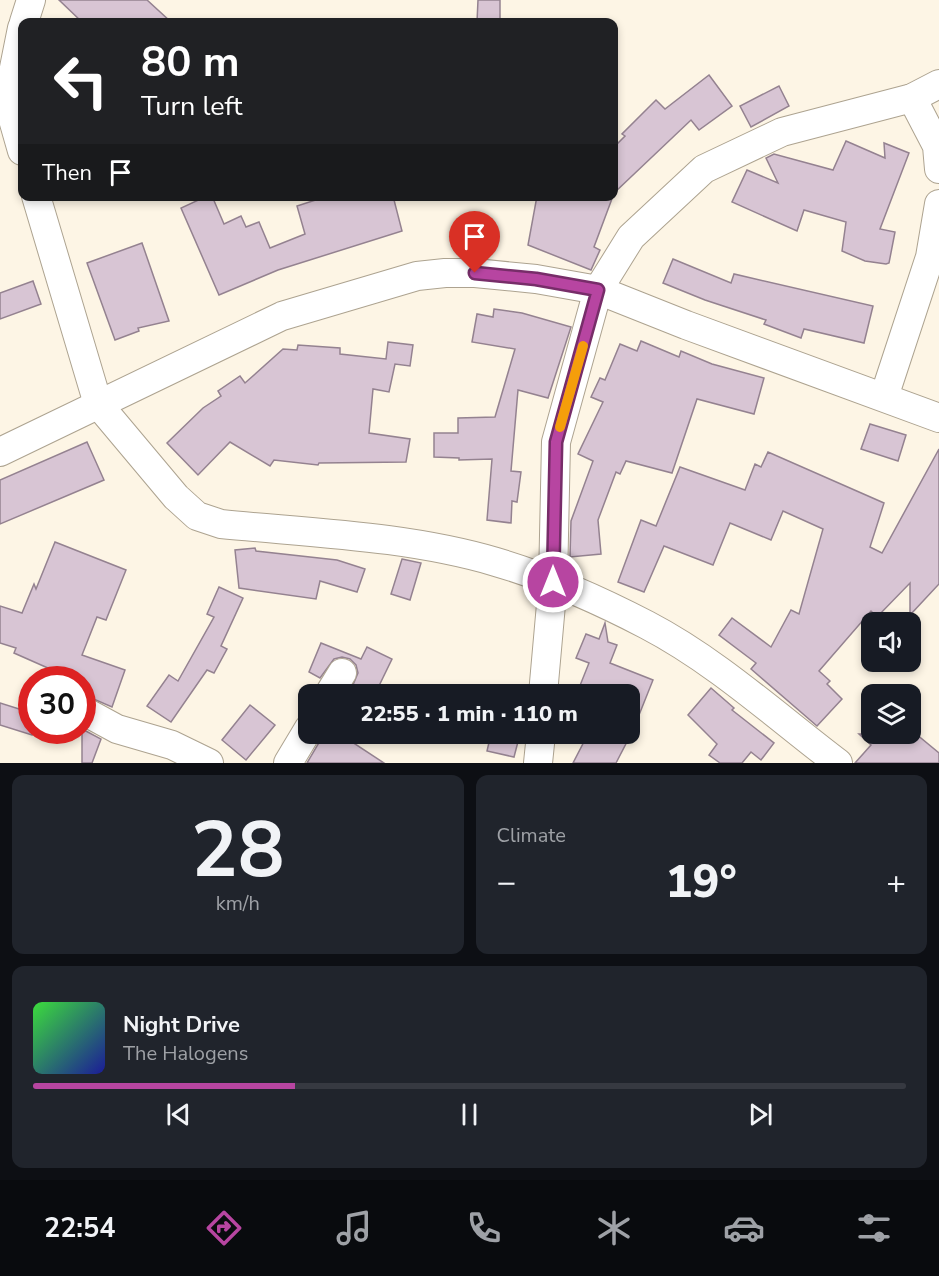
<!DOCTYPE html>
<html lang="en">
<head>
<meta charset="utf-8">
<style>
	:root { --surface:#171b24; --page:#20242c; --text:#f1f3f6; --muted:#9ea1a6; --line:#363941; --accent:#b745a1 }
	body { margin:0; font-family:"Nunito Sans",sans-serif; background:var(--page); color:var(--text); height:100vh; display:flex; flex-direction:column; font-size:22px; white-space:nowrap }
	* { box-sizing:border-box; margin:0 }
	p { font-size:20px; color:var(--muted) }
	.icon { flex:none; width:33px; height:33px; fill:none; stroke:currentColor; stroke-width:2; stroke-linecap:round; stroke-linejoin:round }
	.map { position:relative; height:763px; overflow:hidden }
	.drawer { display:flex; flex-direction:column; gap:12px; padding:12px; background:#0d0f14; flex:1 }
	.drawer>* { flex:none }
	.banner { position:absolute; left:18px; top:18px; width:600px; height:183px; border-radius:12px; box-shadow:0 3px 9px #0003; background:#202124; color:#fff; overflow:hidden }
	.fabs { position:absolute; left:861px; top:612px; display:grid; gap:12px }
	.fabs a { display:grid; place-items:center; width:60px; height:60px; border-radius:12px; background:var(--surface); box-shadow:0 3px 9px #0003; font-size:30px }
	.speed { position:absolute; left:18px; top:666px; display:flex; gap:12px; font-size:30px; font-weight:700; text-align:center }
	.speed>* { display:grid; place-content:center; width:78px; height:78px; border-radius:50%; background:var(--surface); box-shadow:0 3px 9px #0003; line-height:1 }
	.speed .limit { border:9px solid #d22; background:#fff; color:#111 }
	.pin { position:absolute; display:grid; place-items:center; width:51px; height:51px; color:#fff; margin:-62px -26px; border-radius:50% 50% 50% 0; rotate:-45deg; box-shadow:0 0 6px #0007 }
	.pin .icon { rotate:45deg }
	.me { position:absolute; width:66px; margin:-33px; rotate:0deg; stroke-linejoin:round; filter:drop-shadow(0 0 4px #0008) }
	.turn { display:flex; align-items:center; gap:21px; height:126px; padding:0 24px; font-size:27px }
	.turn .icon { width:78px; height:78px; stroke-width:2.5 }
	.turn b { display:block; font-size:42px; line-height:51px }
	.then { display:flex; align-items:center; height:57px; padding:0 24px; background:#0003; gap:12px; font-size:22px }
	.big { font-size:45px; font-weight:800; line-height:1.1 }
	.drawer .card { flex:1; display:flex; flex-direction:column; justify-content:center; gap:9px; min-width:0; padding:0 21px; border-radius:12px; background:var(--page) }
	.drawer .dial { align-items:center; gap:0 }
	.dial b { font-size:78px; line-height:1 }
	.song { display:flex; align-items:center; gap:18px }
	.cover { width:72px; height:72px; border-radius:9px; background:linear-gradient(135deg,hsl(120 70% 55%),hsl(240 70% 35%)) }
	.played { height:6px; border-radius:3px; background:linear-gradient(90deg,var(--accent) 30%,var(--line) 30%) }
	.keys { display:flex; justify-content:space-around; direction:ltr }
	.heat { display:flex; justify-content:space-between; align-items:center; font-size:33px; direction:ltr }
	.drawer .tiles { flex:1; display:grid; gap:12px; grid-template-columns:1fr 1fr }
	.card:last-child { grid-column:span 2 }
	.trip { position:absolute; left:298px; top:684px; width:342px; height:60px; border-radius:12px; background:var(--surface); box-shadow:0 3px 9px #0003; font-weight:800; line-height:60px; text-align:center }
	.dock { display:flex; height:96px; justify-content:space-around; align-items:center; background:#090b0e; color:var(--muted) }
	.dock .icon { width:42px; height:42px }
	.dock .current { color:var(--accent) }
	.dock b { font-size:27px; color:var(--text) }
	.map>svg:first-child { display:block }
</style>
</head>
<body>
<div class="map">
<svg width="939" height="763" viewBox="0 0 939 763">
	<rect width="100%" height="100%" fill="#fdf5e5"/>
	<g fill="#d8c5d4" stroke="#948290" stroke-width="1.5">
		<path d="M59 0H147L171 22H82Z"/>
		<path d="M478 0H500V22H477Z"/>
		<path d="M709 75 732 106 699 130 691 120 614 193V147L625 136 622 134 656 100 665 109Z"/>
		<path d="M779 86 789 106 751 127 740 106Z"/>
		<path d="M846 141 885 158 884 143 909 153 880 229 895 232 889 263 886 264 865 261 842 251 846 222 804 210 797 231 732 202 747 170 778 183 766 158 774 154 833 170Z"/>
		<path d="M207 196H212L224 224 241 216 246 227 259 222 270 248 305 234 297 206 328 196H393L402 231 278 270 219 295 181 208Z"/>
		<path d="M537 196H613L594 247 600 250 591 270 528 245Z"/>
		<path d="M142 243 169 321 138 328 139 331 115 340 87 263Z"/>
		<path d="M673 259 731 283 734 274 873 306 864 343 804 329 801 338 764 324 766 320 705 300 663 283Z"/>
		<path d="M33 281 41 304 0 319V293Z"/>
		<path d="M494 309 522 313 571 327 548 398 518 390 511 471 521 472 517 502 512 501 511 523 487 520 492 459 459 460V458L434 457V433H458V418L495 417 515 349 472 342 477 314 493 317Z"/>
		<path d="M641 341 679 357 681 351 712 364 764 378 754 414 697 399 672 473 626 461 620 474 616 472 598 520 601 554 570 557 571 521 593 461 578 454 603 402 591 397 600 378 605 380 620 344 637 351Z"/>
		<path d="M388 342 413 345 410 366 395 364 389 392 373 389 369 433 410 439 406 462 319 463 318 465 274 460 270 466 230 442 198 475 167 443 203 408 221 396 218 391 240 376 245 383 283 349 297 350 298 345 340 348V354L386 359Z"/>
		<path d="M870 424 906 435 898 461 861 449Z"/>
		<path d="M87 442 104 480 0 524V480Z"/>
		<path d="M939 449V584L910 615V583L877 617 871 611 819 671 830 681 827 684 842 699 817 726 751 669 756 663 719 635 732 618 771 647 791 610 799 614 823 529 783 511 771 540 730 523 713 565 664 546 644 592 618 582 641 520 656 526 680 467 745 490 755 464 761 467 768 452 884 503 870 547 882 553Z"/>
		<path d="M55 542 126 570 106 620 97 617 82 655 125 670 112 707 82 694V680H75L14 653 16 648 0 643V606L22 613 34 584 36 589Z"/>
		<path d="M255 548 256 551 337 560 365 569 357 592 320 581 316 599 239 588 235 550Z"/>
		<path d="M402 559 421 563 410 600 391 594Z"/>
		<path d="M219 587 243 598 221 646 227 649 214 673 207 670 171 722 147 706 169 675 178 681 214 617 207 614Z"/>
		<path d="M605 623 608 642 617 645 610 663 653 680 639 715 630 711V694H593L579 688 589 663 576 658 586 634 599 639Z"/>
		<path d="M321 643 361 659 367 647 392 659 375 694 350 692 358 673 356 665 350 659 342 657 334 659 320 678 309 672Z"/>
		<path d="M711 688 734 708 732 710 774 743 761 760 751 752 742 763H720L709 755 717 744 688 715Z"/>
		<path d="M0 703 32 713V735L0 725Z"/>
		<path d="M250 705 275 725 246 760 222 740Z"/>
		<path d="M82 729 101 739 92 763H82Z"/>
		<path d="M324 734H340L384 763H307Z"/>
		<path d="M491 734H520L514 757 487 751Z"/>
		<path d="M588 734H631L616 763H573Z"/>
		<path d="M859 734H916L939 753V763H855L871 745Z"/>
	</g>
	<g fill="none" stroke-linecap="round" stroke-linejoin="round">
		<defs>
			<g id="street">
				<path d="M24 22 31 0"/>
				<path d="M22 28 12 78 10 109 22 151"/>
				<path d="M912 98 937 146 939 169"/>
				<path d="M36 196 98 404 176 497 197 516 221 524C312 533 408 536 496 562 547 577 599 600 647 625 716 661 776 716 838 763"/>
				<path d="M884 397 930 257 939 204"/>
				<path d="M0 452 282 316 417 276 445 273H475L536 279 598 290 686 325 939 418"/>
				<path d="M329 694 342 673"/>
				<path d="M543 694 553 582 556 442 598 290 631 237 704 169 782 132 912 98 939 84"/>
				<path d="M82 710 117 729 172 745 209 763"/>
				<path d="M288 763 309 728"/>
				<path d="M538 763 541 734"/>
			</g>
		</defs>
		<use href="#street" stroke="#ada390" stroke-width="30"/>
		<use href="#street" stroke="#fff" stroke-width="28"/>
	</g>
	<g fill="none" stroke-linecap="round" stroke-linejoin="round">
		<defs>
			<path id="route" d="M475 273 536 279 598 290 556 442 553 582"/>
		</defs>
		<use href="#route" stroke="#772d69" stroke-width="15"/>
		<use href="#route" stroke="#b745a1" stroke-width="10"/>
		<path stroke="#f59e0b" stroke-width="10" d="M560 427 583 346"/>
	</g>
</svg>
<div class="fabs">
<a><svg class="icon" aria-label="sound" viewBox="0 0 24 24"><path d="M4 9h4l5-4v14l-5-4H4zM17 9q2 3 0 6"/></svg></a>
<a><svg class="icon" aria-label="layers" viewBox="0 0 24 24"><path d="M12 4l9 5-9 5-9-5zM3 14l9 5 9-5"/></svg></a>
</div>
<div class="speed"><div class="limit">30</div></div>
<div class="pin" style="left:475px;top:273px;background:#d93025"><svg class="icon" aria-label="arrive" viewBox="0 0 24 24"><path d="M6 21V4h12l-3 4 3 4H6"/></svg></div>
<svg class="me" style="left:553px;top:582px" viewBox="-20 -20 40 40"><circle r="17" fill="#b745a1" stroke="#fff" stroke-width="3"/><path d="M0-11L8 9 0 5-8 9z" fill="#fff"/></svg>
<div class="trip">22:55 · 1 min · 110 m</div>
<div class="banner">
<div class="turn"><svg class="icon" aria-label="left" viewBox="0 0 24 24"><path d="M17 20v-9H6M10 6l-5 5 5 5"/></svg><div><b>80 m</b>Turn left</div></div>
<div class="then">Then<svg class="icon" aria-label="arrive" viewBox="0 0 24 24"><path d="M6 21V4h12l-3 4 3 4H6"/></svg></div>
</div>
</div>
<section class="drawer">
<div class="tiles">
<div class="card dial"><b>28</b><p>km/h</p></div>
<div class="card"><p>Climate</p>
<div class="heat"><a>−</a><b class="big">19°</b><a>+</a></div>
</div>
<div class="card">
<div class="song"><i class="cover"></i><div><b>Night Drive</b><p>The Halogens</p></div></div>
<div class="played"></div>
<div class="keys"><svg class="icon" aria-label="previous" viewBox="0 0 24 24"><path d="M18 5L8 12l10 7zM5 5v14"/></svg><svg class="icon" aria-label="pause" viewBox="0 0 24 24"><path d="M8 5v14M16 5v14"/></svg><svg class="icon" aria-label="next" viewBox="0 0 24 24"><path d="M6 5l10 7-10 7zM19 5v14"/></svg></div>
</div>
</div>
</section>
<nav class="dock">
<b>22:54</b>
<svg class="icon current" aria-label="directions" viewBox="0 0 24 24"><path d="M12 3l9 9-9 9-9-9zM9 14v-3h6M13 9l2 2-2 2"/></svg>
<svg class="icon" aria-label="music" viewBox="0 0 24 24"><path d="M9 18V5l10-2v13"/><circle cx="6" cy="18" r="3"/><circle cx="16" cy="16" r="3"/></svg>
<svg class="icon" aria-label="phone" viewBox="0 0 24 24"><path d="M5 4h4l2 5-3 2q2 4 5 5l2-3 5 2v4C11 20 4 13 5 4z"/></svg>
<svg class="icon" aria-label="climate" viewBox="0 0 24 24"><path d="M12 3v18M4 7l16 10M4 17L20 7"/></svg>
<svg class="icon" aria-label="car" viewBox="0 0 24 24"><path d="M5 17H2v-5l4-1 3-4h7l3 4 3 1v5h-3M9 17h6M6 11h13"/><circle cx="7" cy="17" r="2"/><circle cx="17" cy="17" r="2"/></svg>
<svg class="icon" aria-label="filters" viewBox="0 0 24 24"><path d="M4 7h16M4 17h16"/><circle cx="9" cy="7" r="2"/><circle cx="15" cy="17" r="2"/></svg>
</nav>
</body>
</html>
